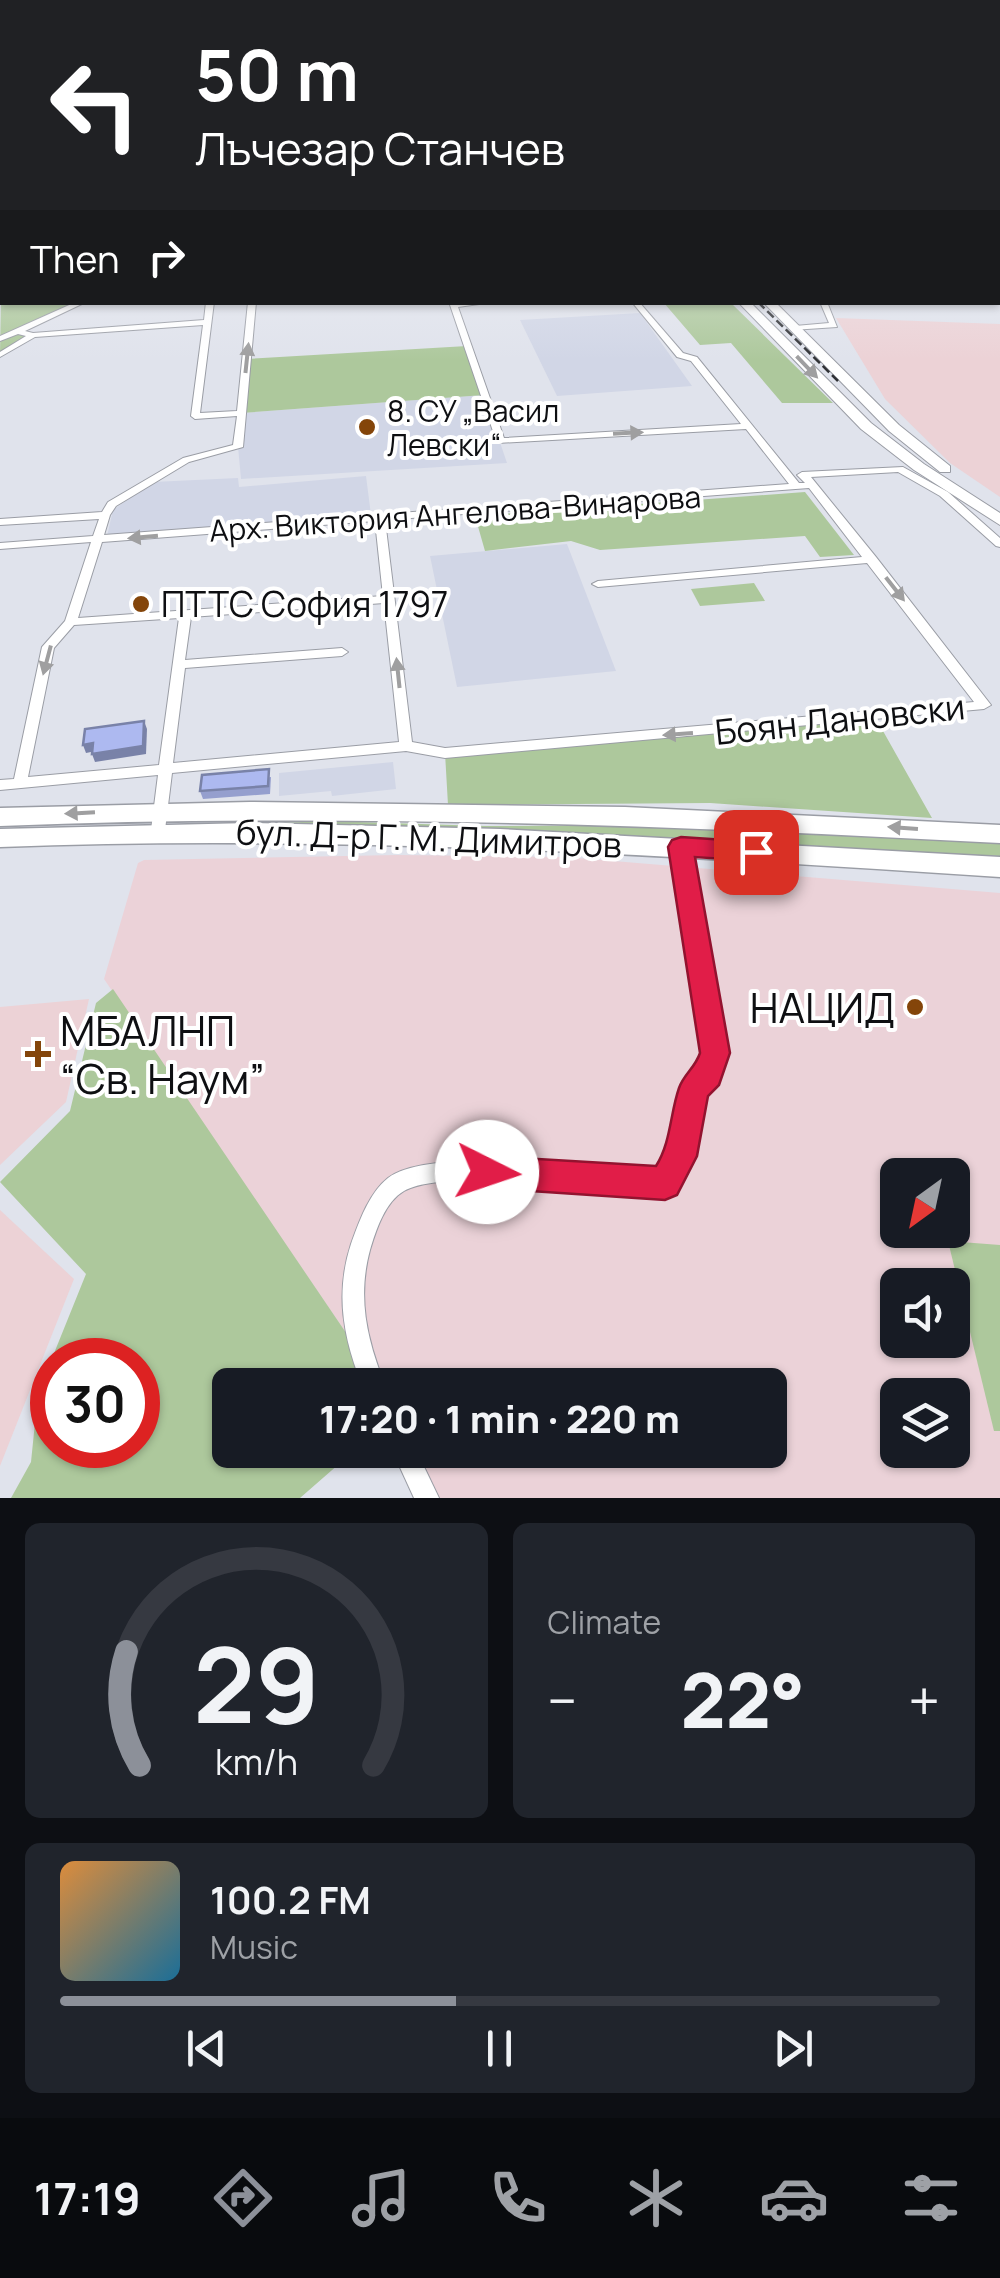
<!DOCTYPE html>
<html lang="en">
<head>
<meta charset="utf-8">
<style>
	:root { --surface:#171b24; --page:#20242c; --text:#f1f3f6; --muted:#9ea1a6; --line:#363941; --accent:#8c9099 }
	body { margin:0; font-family:Manrope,sans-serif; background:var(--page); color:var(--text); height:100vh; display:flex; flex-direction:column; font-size:38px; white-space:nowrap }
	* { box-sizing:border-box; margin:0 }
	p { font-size:32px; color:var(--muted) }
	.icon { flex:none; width:55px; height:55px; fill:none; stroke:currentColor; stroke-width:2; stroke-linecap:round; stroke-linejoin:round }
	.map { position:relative; height:1498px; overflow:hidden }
	.panel { display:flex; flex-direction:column; gap:25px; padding:25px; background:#0d0f14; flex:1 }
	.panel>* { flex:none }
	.hud { position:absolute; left:0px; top:0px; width:1000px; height:305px; box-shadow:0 2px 8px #0004; background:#202124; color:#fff; overflow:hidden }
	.needle { width:65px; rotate:213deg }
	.tools { position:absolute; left:880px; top:1158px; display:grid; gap:20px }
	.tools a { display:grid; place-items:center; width:90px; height:90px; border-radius:15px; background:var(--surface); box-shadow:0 2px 8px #0004; font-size:50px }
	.speed { position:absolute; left:30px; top:1338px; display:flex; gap:20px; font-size:50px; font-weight:700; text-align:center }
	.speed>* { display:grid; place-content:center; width:130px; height:130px; border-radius:50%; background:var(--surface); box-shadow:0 2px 8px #0004; line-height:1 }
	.speed .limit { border:15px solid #d22; background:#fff; color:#111 }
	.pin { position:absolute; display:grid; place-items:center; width:85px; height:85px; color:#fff; margin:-42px; border-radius:20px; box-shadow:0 5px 15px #0006 }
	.me { position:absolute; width:110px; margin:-55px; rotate:94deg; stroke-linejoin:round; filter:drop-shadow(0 0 8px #0008) }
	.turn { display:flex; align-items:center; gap:35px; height:210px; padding:0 30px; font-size:45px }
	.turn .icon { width:130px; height:130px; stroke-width:2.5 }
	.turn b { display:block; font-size:70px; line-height:85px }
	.then { display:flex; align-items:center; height:95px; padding:0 30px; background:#0003; gap:20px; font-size:38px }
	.big { font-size:75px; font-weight:800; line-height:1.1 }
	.panel .tile { flex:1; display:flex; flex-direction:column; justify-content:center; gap:15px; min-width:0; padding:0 35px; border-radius:15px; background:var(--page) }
	.panel .dial { align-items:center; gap:0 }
	.dial svg { height:260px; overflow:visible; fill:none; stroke:var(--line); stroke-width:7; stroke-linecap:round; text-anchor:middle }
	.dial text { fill:var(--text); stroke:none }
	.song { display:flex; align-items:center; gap:30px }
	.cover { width:120px; height:120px; border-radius:15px; background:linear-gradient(135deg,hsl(30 70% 55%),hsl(200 70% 35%)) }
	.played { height:10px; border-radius:5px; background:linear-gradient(90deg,var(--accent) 45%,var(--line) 45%) }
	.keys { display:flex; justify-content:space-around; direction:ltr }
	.heat { display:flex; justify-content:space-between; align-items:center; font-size:55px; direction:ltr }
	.panel .tiles { flex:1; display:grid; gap:25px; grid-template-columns:1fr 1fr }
	.tile:last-child { grid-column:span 2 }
	.trip { position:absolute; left:212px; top:1368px; width:575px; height:100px; border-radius:15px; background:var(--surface); box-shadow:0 2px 8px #0004; font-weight:800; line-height:100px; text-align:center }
	.menu { display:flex; height:160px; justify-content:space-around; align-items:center; background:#090b0e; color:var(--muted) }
	.menu .icon { width:70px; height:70px }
	.menu .active { color:var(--accent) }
	.menu b { font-size:45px; color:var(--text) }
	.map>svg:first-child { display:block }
</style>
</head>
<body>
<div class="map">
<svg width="1000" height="1498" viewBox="0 0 1000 1498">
	<rect width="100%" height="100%" fill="#e0e3ec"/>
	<g fill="#d1d6e6">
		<path d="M640 313 692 386 557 396 520 320Z"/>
		<path d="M484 395 507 463 241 479 238 447 241 413Z"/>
		<path d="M366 476 371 515 107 536 113 510 153 482 238 478 239 487Z"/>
		<path d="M567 544 616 671 457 687 430 556Z"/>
		<path d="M393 762 396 789 332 796 331 791 279 796V773Z"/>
	</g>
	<path fill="#ebd2d8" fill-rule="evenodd" d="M397 855 565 857 1000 893V1498H427L404 1450H770V1385H374L357 1349 104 979 138 863 144 860ZM898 1175H952V1230H898ZM898 1285H952V1340H898ZM898 1395H952V1450H898Z"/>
	<g fill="#ecd2d6">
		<path d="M836 318 1000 324V497L950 463 885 399Z"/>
		<path d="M89 999 66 1102 0 1165V1007Z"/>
		<path d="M0 1210 74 1279 0 1466Z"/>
	</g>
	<g fill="#adc89c" fill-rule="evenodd">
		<path d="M2 236V302L83 303 19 330 33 335 0 355Z"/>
		<path d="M664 303H731L833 403H782L731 343 700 345Z"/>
		<path d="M467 346 484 395 241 413 247 359Z"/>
		<path d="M805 492 854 555 820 557 805 536 600 550 571 541 485 551 475 516Z"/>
		<path d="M754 583 765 601 700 606 691 589Z"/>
		<path d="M874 715 932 818 710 803 448 805 445 753Z"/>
		<path d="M327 821 484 826 714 825 716 845 208 826Z"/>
		<path d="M725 826 1000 841V856L727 846Z"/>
		<path d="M113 989 357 1349 374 1385H230V1450H355L300 1498H11L31 1462 38 1393 86 1274 0 1182 70 1111 96 1003ZM52 1360H138V1445H52Z"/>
		<path d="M948 1241 1000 1245V1431H994Z"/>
	</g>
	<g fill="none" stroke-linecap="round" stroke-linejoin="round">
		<rect fill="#8ed7ef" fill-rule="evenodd" x="0" y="260" width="2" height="8"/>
		<defs>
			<g id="street">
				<rect x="998" y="164" width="2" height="4"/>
				<rect x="998" y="188" width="2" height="4"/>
				<path d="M998 221 1000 222V228L998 227Z"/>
				<path d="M998 254H1000V259L998 258Z"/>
				<path d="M76 302H86L25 331 33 333 204 320 206 302H214L200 413 237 411 248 302H256L243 447 189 462 116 506 110 515 104 535 789 484 746 429 497 443 449 302H493L458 307 504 438 741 424 691 361 677 357 632 302H639L683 353 697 357 799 483H805L797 475 802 472 903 467 948 492 1000 538V547L996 546 940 496 898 472 811 477 876 557 991 705 984 709 445 758 406 751 172 773 165 830 163 834H153L151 830 158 775 0 790V780L14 779 42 647 65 621 91 542 0 549V543L93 536 99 519 0 525V519L102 512 108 502 183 458 233 445 237 416 195 419 191 416 203 325 35 337 0 357V352L26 336 18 334 0 341V336ZM809 488 862 557 598 581 592 584 598 587 867 563 974 702 445 748 412 742 385 520ZM375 521 383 596 78 618 102 542ZM384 603 399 742 173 763 185 668 342 656 348 652 342 648 185 660 191 617ZM179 618 159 765 28 777 54 648 74 625Z"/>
				<path d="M820 302H827L837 327 792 330V326H795L829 323Z"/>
				<path d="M681 841 686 843 689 847 724 1053 716 1082 702 1093 690 1156 672 1190 665 1193C612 1189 445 1167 404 1191 385 1202 376 1230 370 1250 357 1298 367 1340 385 1385H362C343 1338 335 1293 351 1244 359 1222 369 1193 388 1178 432 1145 602 1169 660 1173L671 1153 685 1089 687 1083 701 1071 706 1053 673 847 676 843Z"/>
				<path d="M392 1450H416L439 1498H414Z"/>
			</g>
			<g id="secondary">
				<path d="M738 302H750L871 423 924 464 1000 513V525L914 470 861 429Z"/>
				<path d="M763 302H775L899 425 950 466V472H940L889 431Z"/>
			</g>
			<g id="primary">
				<path d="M250 802 625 807 1000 825V843C666 825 334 813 0 826V808Z"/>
				<path d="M250 823 500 829 1000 857V877C666 855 334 834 0 847V829Z"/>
			</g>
		</defs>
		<use href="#street" stroke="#9a9da5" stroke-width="2"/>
		<use href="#secondary" stroke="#9a9da5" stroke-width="2"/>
		<use href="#primary" stroke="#9a9da5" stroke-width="3"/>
		<use href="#street" fill="#fff" fill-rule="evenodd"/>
		<use href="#secondary" fill="#fff" fill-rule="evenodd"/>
		<use href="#primary" fill="#fff" fill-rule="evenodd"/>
		<path stroke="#2f3135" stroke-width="2.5" stroke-dasharray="9 4" stroke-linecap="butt" d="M758 302 838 381"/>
	</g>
	<path fill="#959fce" d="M271 777 270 794 203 799 200 791Z"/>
	<g fill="#7982a8">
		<path d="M144 721 147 729 146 754 95 762 92 754Z"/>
		<path d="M93 743 96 751 86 753 83 745Z"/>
	</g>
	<g fill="#adb9f0" stroke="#7982a8" stroke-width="2.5">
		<path d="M144 721 143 746 92 754 93 743 83 745 85 729Z"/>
		<path d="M269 769 268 786 200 791 202 775Z"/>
	</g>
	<defs><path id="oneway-solid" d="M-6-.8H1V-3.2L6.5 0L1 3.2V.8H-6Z" transform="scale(2.5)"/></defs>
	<g fill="#9f9fa0">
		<use href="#oneway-solid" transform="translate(247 358) rotate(-84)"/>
		<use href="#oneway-solid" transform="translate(807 367) rotate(46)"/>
		<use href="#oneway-solid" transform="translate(628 433) rotate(-3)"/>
		<use href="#oneway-solid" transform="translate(143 537) rotate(175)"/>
		<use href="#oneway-solid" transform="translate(895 589) rotate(52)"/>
		<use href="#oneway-solid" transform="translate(47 660) rotate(105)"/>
		<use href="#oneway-solid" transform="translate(398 673) rotate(-96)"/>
		<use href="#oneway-solid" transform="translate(678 734) rotate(176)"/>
		<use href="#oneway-solid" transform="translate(80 813) rotate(177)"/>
		<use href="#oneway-solid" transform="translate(903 828) rotate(-176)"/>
	</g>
	<linearGradient id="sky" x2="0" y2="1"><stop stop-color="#84c2eb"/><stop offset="0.42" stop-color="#f1f2f6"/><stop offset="1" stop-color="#f1f2f6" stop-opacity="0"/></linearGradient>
	<rect width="1000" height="360" fill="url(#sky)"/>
	<path fill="#e11d48" stroke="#92132f" stroke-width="2.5" d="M681 837 756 842 765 845 769 852 765 858 756 861 695 857 730 1053 719 1085 708 1096 697 1156 677 1195 665 1200 487 1188 475 1183 470 1172 475 1161 487 1156 656 1166C671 1142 670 1114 679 1088 684 1074 695 1068 700 1053L668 847 672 840Z"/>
	<g fill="#84450a" stroke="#fff" stroke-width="4">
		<circle cx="367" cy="427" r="10"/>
		<circle cx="141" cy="604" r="10"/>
		<circle cx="915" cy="1007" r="10"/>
		<path d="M33 1039h10v10h10v10h-10v10h-10v-10h-10v-10h10z"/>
	</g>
	<g text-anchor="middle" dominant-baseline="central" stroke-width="8" stroke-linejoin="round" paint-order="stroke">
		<g font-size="30" fill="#0e0f12" stroke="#fff" text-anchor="start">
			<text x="387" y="410">8. СУ „Васил<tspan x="387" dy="34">Левски“</tspan></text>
		</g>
		<g font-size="30" fill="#0e0f12" stroke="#fff">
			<text transform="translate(455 513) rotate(-4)">Арх. Виктория Ангелова-Винарова</text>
		</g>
		<g font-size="35" fill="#0e0f12" stroke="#fff" text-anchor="start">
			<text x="161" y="604">ПТТС София 1797</text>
		</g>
		<g font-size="35" fill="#0e0f12" stroke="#fff">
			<text transform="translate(840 719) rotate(-6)">Боян Дановски</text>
			<text transform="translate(429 838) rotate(2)">бул. Д-р Г. М. Димитров</text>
		</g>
		<g font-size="42" fill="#0e0f12" stroke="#fff" text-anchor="end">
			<text x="895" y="1007">НАЦИД</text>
			<text x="60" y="1030" text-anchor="start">MБАЛНП<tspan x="60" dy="48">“Св. Наум”</tspan></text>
		</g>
	</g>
</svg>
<div class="tools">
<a><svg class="needle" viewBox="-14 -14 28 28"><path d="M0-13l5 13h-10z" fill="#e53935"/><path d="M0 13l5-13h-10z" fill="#9ea1a6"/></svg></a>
<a><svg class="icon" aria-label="sound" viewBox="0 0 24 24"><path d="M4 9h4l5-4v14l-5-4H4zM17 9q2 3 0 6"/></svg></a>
<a><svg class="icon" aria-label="layers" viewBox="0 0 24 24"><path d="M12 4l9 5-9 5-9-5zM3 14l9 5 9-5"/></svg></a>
</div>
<div class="speed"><div class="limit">30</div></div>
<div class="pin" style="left:756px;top:852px;background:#d93025"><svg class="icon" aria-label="arrive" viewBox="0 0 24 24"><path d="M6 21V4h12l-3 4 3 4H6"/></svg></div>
<svg class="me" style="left:487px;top:1172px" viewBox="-20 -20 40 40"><circle r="19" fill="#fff"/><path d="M0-13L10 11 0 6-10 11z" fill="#e11d48"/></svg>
<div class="trip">17:20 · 1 min · 220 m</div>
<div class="hud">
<div class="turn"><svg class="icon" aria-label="left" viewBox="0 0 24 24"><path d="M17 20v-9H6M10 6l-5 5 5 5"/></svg><div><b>50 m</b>Лъчезар Станчев</div></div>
<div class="then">Then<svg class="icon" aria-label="right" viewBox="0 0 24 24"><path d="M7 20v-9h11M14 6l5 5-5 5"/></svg></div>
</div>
</div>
<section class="panel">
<div class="tiles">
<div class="tile dial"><svg viewBox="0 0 100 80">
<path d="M14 69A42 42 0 1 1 86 69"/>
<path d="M14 69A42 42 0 0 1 10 34" stroke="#8c9099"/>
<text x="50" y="56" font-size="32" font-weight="700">29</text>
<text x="50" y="72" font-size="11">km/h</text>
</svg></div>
<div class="tile"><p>Climate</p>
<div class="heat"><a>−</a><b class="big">22°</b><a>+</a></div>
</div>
<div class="tile">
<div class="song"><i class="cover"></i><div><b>100.2 FM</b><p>Music</p></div></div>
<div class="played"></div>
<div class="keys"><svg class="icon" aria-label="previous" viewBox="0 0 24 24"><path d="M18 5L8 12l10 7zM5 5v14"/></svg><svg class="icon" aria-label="pause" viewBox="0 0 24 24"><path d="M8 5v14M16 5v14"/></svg><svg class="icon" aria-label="next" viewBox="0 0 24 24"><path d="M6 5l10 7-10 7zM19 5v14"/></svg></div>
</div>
</div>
</section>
<nav class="menu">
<b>17:19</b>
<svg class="icon active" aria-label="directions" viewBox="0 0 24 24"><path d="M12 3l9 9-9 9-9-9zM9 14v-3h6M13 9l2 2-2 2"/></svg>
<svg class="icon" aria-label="music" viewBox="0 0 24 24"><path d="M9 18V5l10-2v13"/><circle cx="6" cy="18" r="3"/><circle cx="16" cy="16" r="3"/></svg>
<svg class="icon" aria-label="phone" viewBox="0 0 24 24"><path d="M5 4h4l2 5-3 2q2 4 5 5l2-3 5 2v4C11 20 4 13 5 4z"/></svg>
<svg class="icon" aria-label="climate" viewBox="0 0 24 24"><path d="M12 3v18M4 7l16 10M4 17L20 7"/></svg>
<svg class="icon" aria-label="car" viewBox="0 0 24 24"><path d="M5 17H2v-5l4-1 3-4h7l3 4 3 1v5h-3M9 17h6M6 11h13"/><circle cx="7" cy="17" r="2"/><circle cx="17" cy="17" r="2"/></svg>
<svg class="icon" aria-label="filters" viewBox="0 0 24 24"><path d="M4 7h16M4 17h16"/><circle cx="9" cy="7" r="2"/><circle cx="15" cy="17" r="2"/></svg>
</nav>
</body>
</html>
